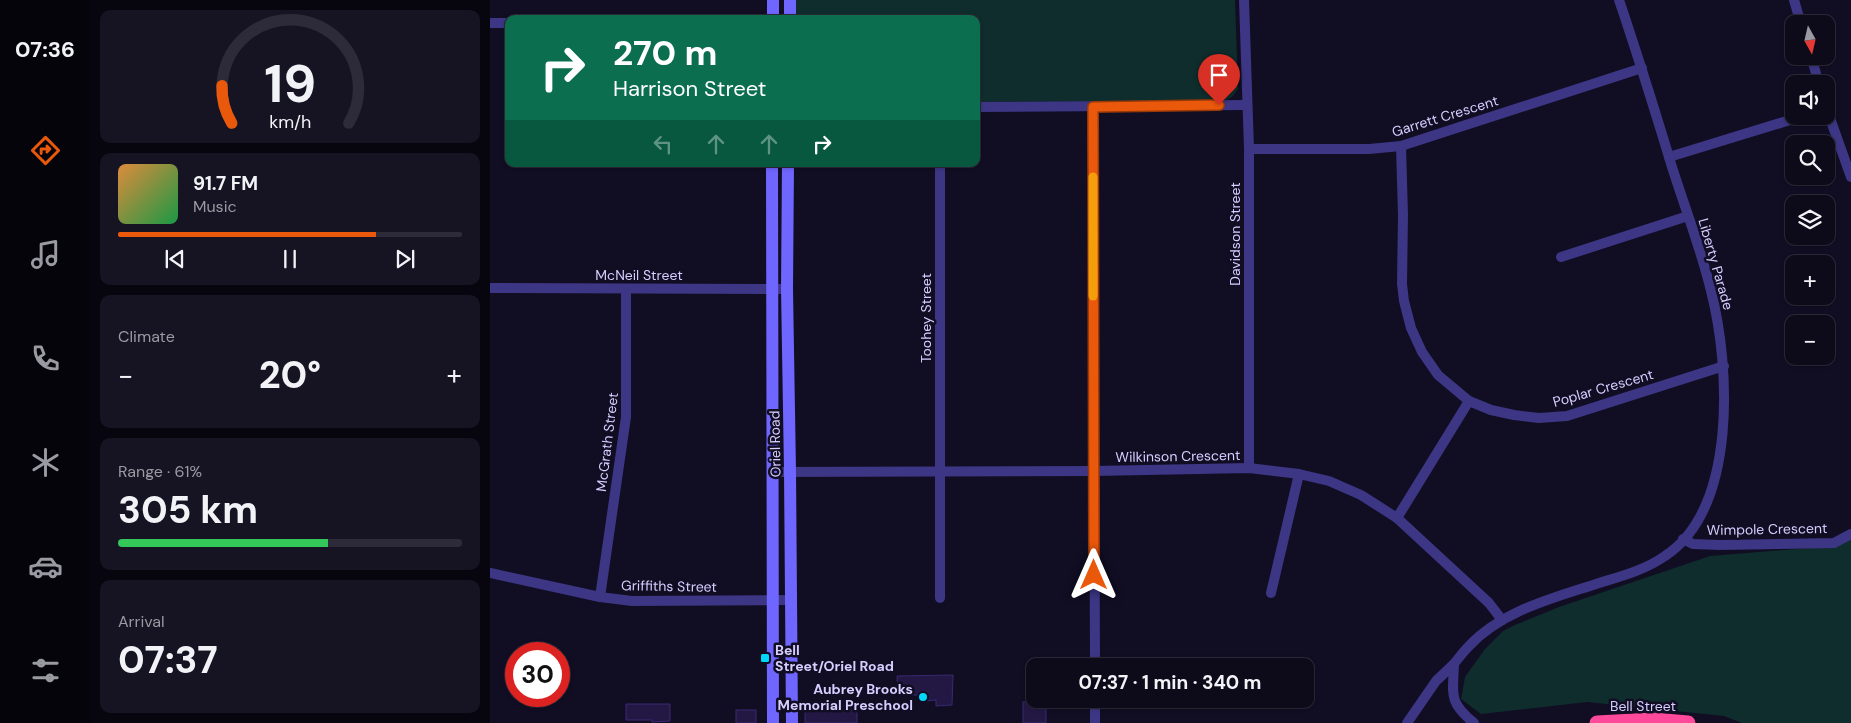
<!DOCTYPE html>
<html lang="en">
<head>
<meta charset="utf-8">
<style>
	:root { --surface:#0d0a1a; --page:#161323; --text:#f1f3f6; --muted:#9a9aa2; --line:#2d2b39; --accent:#ea580c }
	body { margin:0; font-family:"DM Sans",sans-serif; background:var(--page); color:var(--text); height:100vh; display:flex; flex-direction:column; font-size:19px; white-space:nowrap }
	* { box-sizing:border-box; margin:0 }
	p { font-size:16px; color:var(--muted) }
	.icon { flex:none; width:28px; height:28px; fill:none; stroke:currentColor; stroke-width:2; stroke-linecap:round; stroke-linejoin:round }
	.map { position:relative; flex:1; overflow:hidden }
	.details { display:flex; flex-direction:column; gap:10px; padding:10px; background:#07060e; width:400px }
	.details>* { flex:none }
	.guide { position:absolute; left:15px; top:15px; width:475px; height:152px; border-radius:10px; box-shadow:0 1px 4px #0004,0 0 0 1px var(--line); background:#0b6e4f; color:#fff; overflow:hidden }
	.needle { width:32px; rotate:172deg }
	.fabs { position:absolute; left:1295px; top:15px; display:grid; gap:10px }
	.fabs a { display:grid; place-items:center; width:50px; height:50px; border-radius:10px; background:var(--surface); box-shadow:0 1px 4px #0004,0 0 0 1px var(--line); font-size:25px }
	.speed { position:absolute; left:15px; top:642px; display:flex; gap:10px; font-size:25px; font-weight:700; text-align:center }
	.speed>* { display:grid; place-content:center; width:65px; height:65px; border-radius:50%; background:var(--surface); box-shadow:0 1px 4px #0004,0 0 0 1px var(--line); line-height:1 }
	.speed .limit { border:8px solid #d22; background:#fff; color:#111 }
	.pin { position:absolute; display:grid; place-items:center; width:42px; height:42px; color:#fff; margin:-51px -21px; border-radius:50% 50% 50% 0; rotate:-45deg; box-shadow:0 0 5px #0007 }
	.pin .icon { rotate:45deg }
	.me { position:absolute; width:55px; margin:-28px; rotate:0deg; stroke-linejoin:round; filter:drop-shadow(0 0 4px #0008) }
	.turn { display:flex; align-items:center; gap:18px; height:105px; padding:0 25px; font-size:22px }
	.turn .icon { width:65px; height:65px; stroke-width:2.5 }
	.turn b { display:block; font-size:35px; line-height:42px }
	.lanes { display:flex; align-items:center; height:48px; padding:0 25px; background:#0003; justify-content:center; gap:25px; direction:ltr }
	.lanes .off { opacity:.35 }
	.big { font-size:38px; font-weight:700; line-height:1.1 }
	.details .widget { flex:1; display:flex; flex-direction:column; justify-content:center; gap:8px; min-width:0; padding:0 18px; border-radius:10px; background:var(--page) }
	.details .dial { align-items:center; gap:0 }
	.dial svg { height:130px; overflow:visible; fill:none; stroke:var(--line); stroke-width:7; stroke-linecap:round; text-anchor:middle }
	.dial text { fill:var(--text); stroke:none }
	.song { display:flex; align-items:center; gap:15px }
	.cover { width:60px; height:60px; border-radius:8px; background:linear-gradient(135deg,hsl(30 70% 55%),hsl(140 70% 35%)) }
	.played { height:5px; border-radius:2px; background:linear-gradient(90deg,var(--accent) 75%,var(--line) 75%) }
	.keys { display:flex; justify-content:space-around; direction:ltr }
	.heat { display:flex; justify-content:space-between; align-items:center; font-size:28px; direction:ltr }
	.charge { height:8px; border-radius:4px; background:linear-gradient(90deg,#34c759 61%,var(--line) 0) }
	.trip { position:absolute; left:536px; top:658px; width:288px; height:50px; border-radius:10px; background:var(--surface); box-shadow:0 1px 4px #0004,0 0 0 1px var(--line); font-weight:700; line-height:50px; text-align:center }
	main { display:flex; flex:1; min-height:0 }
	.dock { display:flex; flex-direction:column; width:90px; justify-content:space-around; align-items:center; background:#05040a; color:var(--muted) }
	.dock .icon { width:35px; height:35px }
	.dock .selected { color:var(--accent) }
	.dock b { font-size:22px; color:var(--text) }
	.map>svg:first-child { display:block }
</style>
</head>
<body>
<main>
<nav class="dock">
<b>07:36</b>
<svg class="icon selected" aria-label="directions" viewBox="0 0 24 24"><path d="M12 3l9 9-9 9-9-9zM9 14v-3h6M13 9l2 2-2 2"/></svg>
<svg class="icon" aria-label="music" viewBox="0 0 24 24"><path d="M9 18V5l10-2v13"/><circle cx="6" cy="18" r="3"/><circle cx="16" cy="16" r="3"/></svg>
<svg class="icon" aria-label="phone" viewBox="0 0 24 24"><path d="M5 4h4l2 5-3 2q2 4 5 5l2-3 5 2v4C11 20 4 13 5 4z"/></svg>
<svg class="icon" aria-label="climate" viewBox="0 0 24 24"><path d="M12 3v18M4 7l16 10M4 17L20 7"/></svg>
<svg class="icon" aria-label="car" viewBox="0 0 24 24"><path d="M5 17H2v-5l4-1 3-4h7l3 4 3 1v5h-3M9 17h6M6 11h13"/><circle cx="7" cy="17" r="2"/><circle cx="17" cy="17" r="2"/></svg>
<svg class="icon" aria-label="filters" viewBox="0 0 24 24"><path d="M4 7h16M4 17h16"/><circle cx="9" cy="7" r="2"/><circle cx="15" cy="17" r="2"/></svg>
</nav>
<section class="details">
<div class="widget dial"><svg viewBox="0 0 100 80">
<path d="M14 69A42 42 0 1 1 86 69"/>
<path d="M14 69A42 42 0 0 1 8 46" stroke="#ea580c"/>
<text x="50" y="56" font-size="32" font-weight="700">19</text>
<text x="50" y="72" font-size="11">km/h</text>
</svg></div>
<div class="widget">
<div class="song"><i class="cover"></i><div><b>91.7 FM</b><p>Music</p></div></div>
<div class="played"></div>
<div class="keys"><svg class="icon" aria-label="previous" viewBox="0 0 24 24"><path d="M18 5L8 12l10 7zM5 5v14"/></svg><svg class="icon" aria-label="pause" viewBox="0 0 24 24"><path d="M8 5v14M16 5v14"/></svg><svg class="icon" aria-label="next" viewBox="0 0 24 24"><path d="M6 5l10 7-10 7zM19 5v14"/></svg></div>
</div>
<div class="widget"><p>Climate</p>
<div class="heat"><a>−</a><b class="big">20°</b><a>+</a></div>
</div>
<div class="widget"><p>Range · 61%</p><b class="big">305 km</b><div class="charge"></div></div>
<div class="widget"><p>Arrival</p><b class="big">07:37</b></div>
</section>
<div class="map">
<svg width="1361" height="723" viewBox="0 0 1361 723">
	<rect width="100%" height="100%" fill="#110d23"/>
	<g fill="#0f2d2d">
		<path d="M306 0H745L748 89 742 97 735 101 486 102V19H306Z"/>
		<path d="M1361 536V723H1252L1234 716 1097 702 991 714 971 699 975 677 995 649 1013 631 1025 625 1069 607 1220 556 1343 546Z"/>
	</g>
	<g fill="#231844" stroke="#3a2971">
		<path d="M463 675 462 705 446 706V700L435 701V695H408L407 676Z"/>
		<rect x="533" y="702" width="23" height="21"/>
		<path d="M136 704H180V721L162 722V720H136Z"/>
		<path d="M315 705 367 706V723H315Z"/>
		<rect x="246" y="710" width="20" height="13"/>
	</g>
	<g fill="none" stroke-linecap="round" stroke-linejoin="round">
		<g stroke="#3c3684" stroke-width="10">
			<path d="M754 0 759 149V468"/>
			<path d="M1304 0 1311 24"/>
			<path d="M262 19H300"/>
			<path d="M0 23H19"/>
			<path d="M1321 56 1329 84"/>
			<path d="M486 107 757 105"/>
			<path d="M603 107 605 666"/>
			<path d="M1336 107 1361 177"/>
			<path d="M911 146 913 215 912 284 914 301 921 328 932 352 948 375 979 401 1001 410 1024 415 1049 418 1077 416 1234 366"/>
			<path d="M759 149H879L911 146 1152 68"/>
			<path d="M1179 157 1313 116"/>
			<path d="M450 164V598"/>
			<path d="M1071 257 1198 216"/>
			<path d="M0 288 297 289"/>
			<path d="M282 472 604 471 759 468 809 474 839 481 871 495 907 518 999 603 1012 620"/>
			<path d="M907 518 979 401"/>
			<path d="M1193 539 1203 544 1230 545 1344 543 1361 534"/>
			<path d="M0 573 110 597 142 601 300 600"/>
			<path d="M781 593 809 474"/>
			<path d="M110 597 136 417V289"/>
			<path d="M964 664C963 694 958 702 984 723"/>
			<path d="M963 665C968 659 973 652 979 646 1013 610 1064 598 1109 583 1132 576 1155 570 1175 556 1248 508 1240 365 1221 291 1211 249 1195 208 1182 167 1165 111 1148 56 1129 0"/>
			<path d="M605 699V723"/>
			<path d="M917 723 946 681 964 664"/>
		</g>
		<g stroke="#6f65ff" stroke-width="12">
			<path d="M283 19V0"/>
			<path d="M300 19V0"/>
			<path d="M282 164 283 723"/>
			<path d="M298 164 297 289 300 471 302 723"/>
		</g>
		<path stroke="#ff499a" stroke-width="15" d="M1107 723 1163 720 1198 723"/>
	</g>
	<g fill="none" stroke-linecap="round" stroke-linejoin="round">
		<defs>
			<path id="route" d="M604 575 603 107 729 105"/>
		</defs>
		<use href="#route" stroke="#983908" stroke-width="12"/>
		<use href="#route" stroke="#ea580c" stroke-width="9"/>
		<path stroke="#f59e0b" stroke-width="9" d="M603 177V296"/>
	</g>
	<g fill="#00d7f9" stroke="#110d23" stroke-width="2">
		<rect x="270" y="653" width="10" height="10" rx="2.5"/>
		<circle cx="433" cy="697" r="5"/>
	</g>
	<g text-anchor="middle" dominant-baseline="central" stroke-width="5" stroke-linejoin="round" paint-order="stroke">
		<g font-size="14" fill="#d6ceff" stroke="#110d23">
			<text transform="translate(955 116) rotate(-17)">Garrett Crescent</text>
			<text transform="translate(745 234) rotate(-90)">Davidson Street</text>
			<text transform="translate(1226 264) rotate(74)">Liberty Parade</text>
			<text x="149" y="275">McNeil Street</text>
			<text transform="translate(436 318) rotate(-90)">Toohey Street</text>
			<text transform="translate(1113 388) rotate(-16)">Poplar Crescent</text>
			<text transform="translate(117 442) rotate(-83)">McGrath Street</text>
			<text transform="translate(285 444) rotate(-91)">Oriel Road</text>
			<text transform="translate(688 456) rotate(-1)">Wilkinson Crescent</text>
			<text transform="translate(1277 529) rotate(-1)">Wimpole Crescent</text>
			<text transform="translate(179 586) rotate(1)">Griffiths Street</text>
			<text x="1153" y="706">Bell Street</text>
		</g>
		<g font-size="14" font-weight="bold" fill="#d6ceff" stroke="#110d23" text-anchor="start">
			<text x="285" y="650">Bell<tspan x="285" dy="16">Street/Oriel Road</tspan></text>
			<text x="423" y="689" text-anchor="end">Aubrey Brooks<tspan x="423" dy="16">Memorial Preschool</tspan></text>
		</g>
	</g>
</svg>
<div class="fabs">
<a><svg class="needle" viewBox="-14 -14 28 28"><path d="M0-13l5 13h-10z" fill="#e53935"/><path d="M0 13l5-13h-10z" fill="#9a9aa2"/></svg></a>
<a><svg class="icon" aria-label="sound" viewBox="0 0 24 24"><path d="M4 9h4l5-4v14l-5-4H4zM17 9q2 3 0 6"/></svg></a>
<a><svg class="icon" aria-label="search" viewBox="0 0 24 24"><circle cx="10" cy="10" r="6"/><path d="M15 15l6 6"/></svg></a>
<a><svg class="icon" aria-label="layers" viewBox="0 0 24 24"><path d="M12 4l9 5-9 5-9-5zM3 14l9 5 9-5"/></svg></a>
<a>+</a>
<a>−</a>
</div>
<div class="speed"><div class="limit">30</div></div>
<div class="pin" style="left:729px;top:105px;background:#d93025"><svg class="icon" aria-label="arrive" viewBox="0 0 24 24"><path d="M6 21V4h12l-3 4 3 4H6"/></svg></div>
<svg class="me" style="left:604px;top:575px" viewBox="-20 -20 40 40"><path d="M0-17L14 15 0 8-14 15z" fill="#ea580c" stroke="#fff" stroke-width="4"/></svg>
<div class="trip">07:37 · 1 min · 340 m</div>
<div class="guide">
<div class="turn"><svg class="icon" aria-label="right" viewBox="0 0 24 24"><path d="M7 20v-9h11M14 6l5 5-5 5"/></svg><div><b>270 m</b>Harrison Street</div></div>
<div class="lanes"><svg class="icon off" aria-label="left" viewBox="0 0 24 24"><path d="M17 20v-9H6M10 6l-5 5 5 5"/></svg><svg class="icon off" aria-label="ahead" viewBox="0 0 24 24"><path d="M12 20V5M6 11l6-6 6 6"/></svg><svg class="icon off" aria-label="ahead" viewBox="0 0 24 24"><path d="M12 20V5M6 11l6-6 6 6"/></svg><svg class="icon" aria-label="right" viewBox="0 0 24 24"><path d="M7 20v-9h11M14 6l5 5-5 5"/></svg></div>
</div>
</div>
</main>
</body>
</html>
